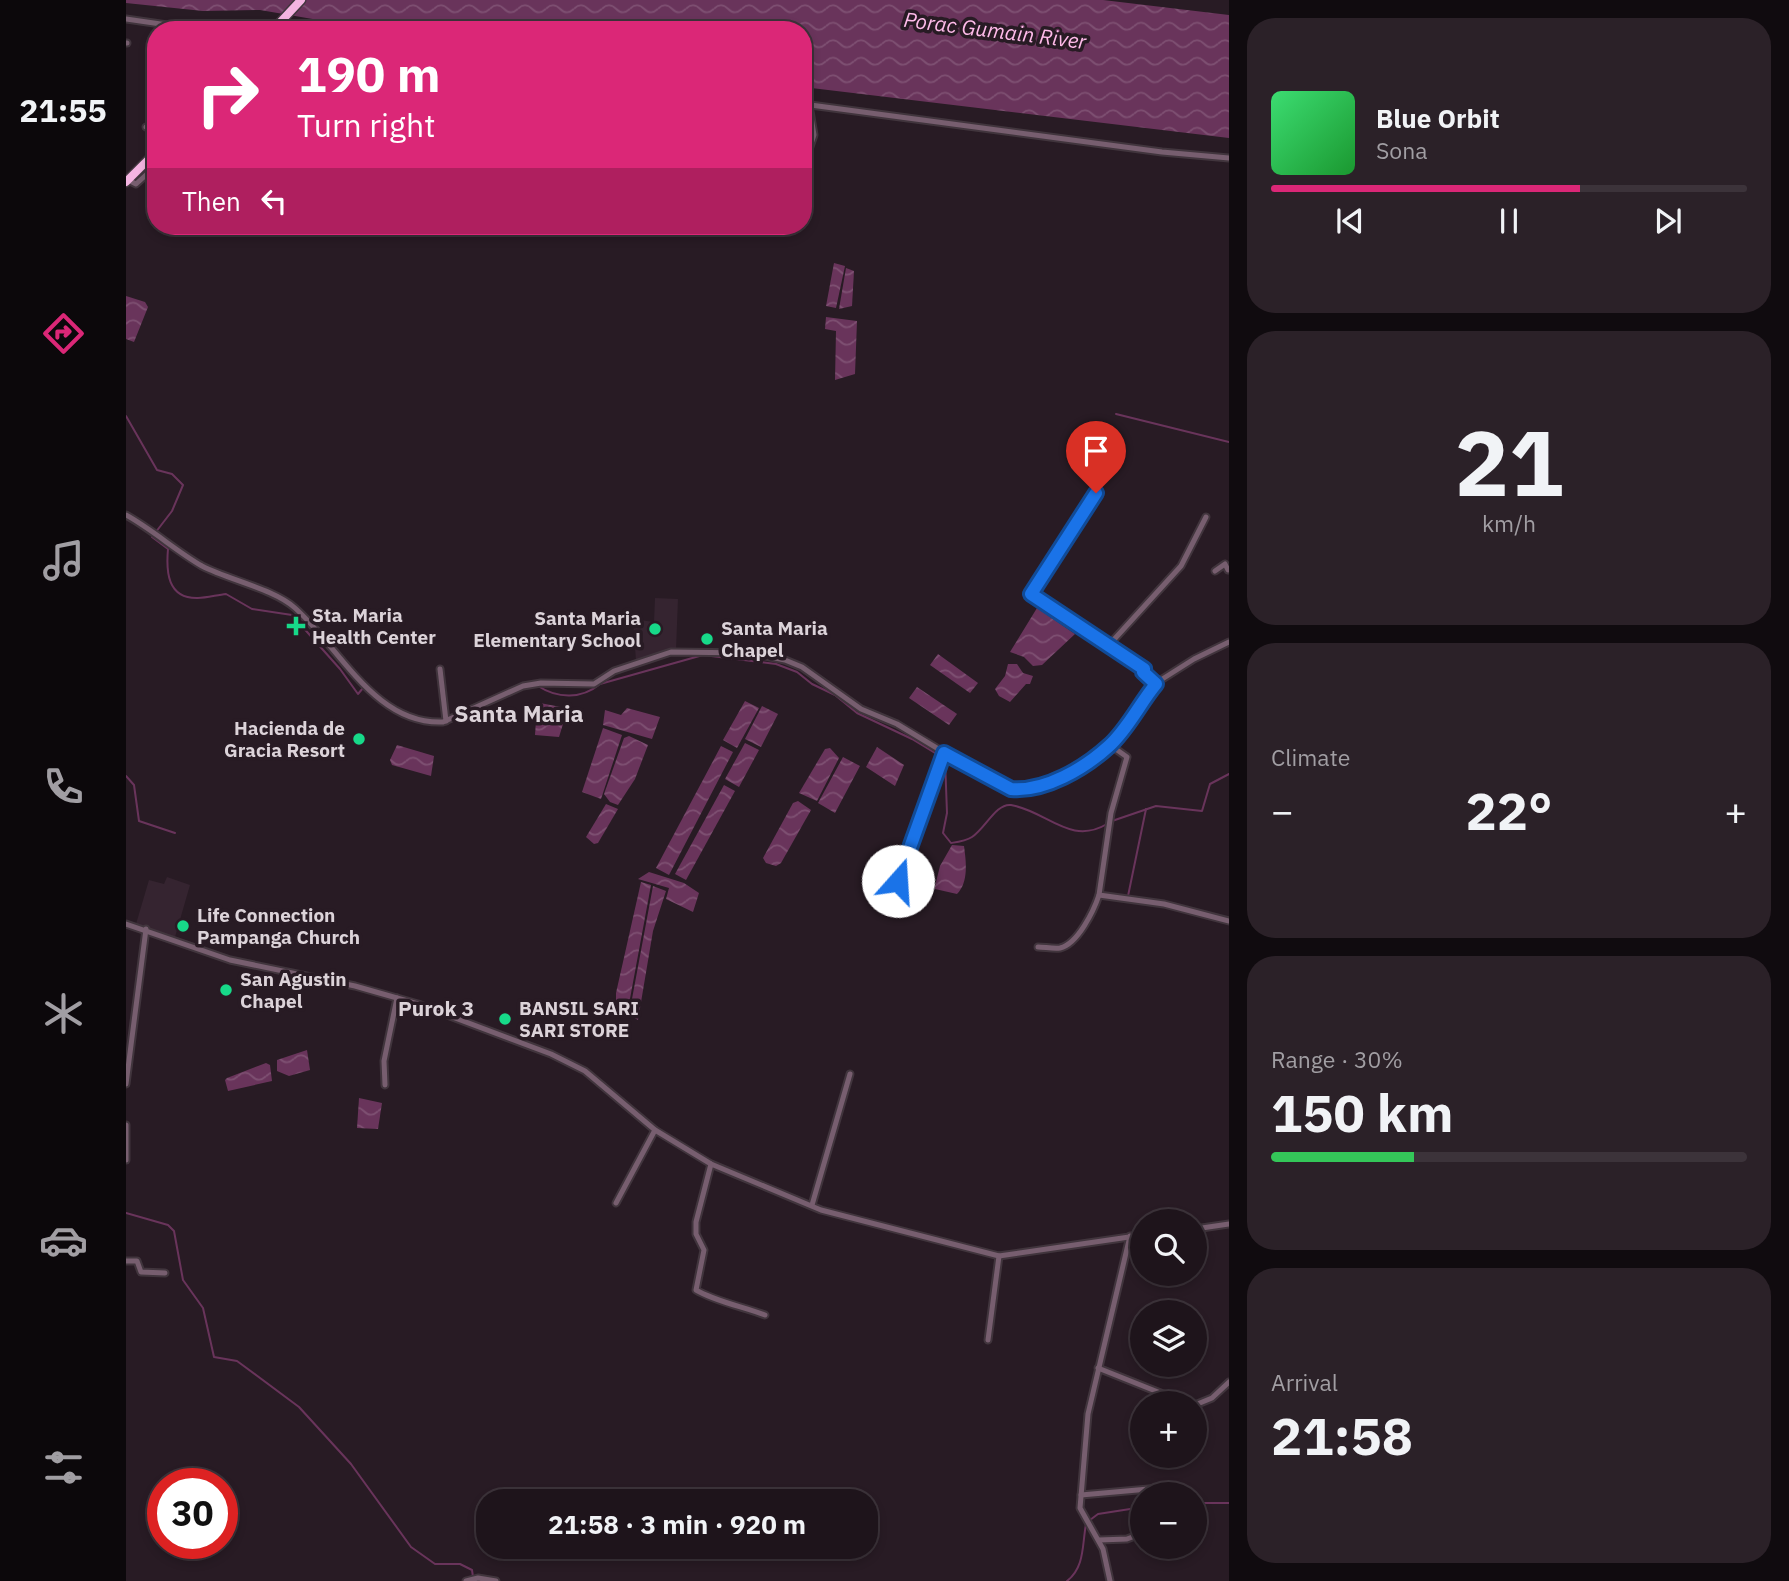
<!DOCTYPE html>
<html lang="en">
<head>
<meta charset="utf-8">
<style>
	:root { --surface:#1e141b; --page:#2b2128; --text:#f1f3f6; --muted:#a19ea3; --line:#3c333a; --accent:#db2777 }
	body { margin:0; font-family:"IBM Plex Sans",sans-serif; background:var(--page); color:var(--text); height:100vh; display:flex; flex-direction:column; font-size:26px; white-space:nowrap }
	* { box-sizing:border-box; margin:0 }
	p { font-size:23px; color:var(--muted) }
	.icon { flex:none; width:38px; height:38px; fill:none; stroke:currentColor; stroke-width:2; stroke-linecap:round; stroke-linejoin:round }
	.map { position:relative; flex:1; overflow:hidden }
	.sheet { display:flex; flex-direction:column; gap:18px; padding:18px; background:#100b0f; width:560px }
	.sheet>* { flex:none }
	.top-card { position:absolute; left:21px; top:21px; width:665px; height:214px; border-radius:28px; box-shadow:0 4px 10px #0003,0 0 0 2px var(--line); background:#db2777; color:#fff; overflow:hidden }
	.buttons { position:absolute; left:1004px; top:1209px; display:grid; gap:14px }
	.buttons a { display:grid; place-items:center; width:77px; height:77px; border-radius:50%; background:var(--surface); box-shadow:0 4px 10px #0003,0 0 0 2px var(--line); font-size:35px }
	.speed { position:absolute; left:21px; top:1468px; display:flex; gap:14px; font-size:35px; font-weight:700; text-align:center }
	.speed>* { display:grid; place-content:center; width:91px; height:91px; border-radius:50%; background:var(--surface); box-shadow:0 4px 10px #0003,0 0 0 2px var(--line); line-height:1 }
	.speed .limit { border:10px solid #d22; background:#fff; color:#111 }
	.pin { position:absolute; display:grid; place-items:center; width:60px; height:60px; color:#fff; margin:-72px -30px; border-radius:50% 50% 50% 0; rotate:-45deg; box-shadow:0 0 7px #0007 }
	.pin .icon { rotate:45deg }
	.me { position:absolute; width:77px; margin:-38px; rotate:19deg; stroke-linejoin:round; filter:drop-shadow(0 0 5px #0008) }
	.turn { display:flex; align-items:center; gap:24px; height:147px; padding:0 35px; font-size:32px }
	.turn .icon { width:91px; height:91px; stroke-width:2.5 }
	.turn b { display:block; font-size:49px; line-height:60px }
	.then { display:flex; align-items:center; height:66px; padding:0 35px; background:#0003; gap:14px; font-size:26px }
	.big { font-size:52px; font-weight:800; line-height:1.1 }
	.sheet .widget { flex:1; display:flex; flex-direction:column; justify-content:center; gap:10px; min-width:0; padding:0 24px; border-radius:28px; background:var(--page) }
	.sheet .dial { align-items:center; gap:0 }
	.dial b { font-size:91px; line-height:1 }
	.song { display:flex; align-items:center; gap:21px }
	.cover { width:84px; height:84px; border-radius:10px; background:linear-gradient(135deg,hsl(140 70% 55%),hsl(130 70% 35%)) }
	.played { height:7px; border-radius:4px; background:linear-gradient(90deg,var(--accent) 65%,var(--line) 65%) }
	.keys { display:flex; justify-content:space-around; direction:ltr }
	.heat { display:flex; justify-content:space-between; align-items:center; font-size:38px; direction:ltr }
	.charge { height:10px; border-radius:5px; background:linear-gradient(90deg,#34c759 30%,var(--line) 0) }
	.trip { position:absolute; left:350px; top:1489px; width:402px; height:70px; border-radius:28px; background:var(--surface); box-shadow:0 4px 10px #0003,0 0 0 2px var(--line); font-weight:800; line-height:70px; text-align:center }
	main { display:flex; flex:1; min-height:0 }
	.dock { display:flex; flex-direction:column; width:126px; justify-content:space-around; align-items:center; background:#0c080b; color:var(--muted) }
	.dock .icon { width:49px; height:49px }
	.dock .selected { color:var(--accent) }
	.dock b { font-size:32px; color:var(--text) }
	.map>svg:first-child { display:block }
</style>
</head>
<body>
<main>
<nav class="dock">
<b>21:55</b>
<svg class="icon selected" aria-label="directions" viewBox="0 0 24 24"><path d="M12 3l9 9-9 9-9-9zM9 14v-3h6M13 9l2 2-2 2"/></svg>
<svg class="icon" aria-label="music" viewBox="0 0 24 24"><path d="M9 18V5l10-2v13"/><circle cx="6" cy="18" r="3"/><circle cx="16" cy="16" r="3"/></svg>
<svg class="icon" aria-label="phone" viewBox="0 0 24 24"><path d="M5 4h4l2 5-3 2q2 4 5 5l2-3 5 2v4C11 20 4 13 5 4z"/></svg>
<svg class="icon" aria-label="climate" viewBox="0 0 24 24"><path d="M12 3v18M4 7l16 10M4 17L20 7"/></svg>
<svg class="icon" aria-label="car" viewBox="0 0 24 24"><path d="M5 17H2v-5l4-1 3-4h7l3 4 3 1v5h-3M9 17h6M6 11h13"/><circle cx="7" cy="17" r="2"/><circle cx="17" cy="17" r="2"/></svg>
<svg class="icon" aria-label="filters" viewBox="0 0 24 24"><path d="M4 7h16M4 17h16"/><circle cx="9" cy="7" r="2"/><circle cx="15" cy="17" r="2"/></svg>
</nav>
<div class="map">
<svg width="1103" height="1581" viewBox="0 0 1103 1581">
	<defs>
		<pattern id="water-waves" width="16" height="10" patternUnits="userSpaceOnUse" patternTransform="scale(1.75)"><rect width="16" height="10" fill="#69345b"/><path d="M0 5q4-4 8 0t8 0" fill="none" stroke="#7e5072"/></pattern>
	</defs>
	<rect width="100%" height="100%" fill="#281b24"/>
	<g fill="#352430">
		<path d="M529 598 552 599 550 650 510 661 507 619 528 622Z"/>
		<path d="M41 877 64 885 49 937 10 924 23 880 38 884Z"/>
	</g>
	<g fill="url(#water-waves)">
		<path d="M0 0H977L1103 15V138L677 87V30H251L134 10 77 11 0 3Z"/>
		<path d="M708 263 719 266 710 308 700 306Z"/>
		<path d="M720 268 728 271 726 306 713 309Z"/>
		<path d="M0 296 19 302 22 307 8 342 0 339Z"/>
		<path d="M700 317 731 321 729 374 709 380 710 331 699 329Z"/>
		<path d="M911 608 949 634 916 665 907 666 898 657 884 652Z"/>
		<path d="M812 654 852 683 844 693 804 665Z"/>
		<path d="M882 664H891L897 673 907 676 904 684H900L884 702 873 696 869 689 879 676Z"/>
		<path d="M791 687 831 714 823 725 783 698Z"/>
		<path d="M619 701 633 708 611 748 597 740Z"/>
		<path d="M414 703 445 709 444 717 440 721 412 717Z"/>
		<path d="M636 706 652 714 635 747 619 739Z"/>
		<path d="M501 708 534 717 526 739 477 725 479 710 495 715Z"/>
		<path d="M410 721 437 724 433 737 409 735Z"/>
		<path d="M477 728 496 735 475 799 456 792Z"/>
		<path d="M503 736 522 745 509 779 492 805 484 802 478 794 498 738Z"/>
		<path d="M619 743 633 750 613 787 599 779Z"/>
		<path d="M271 745 308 756 305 776 266 765 264 760Z"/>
		<path d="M595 746 607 752 543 875 530 868Z"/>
		<path d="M751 747 778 765 769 786 740 767Z"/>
		<path d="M704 748 713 758 691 801 673 793 699 749Z"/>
		<path d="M717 757 734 766 709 813 692 803Z"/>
		<path d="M598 785 609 791 560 880 549 874Z"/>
		<path d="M672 801 685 810 655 863 650 866 640 863 637 858 667 803Z"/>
		<path d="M480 804 492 809 472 843 468 844 460 837Z"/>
		<path d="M826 845 838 846C840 861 843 882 831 894L809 889V886L814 866Z"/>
		<path d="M523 872 558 883 573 893 567 912 540 899 543 888 512 879Z"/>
		<path d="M515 882 525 885 503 1004 498 1010 490 1006V993Z"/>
		<path d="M527 886 540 891 527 931 512 1020 503 1015Z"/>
		<path d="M181 1050 184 1070 163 1076 151 1071V1060Z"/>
		<path d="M140 1063 144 1065 146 1081 102 1091 99 1080 101 1078Z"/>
		<path d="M233 1098 256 1103 252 1129 231 1128Z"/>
	</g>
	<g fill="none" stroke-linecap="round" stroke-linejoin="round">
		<g stroke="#69345b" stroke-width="2">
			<path d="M990 414 1103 442"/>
			<path d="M0 416 31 470 46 474 57 485 46 511 26 537 42 549C40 571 41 599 72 598 80 598 91 595 100 594L126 609 166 615 214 669 232 694 237 688 239 689"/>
			<path d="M412 686C432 699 456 699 474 684L577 655 650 664 671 672 686 684 709 695 731 713 786 739 814 756"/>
			<path d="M298 723 320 724 330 719"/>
			<path d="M819 759 821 813 817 833 825 843C832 842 840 841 846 837 859 829 870 803 885 805 921 811 944 846 981 824"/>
			<path d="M0 776 8 785 13 821 49 833"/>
			<path d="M986 821 1030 806 1076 811 1084 784 1103 774"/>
			<path d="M1002 896 1020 809"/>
			<path d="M0 1213 42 1225 48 1231 57 1280 77 1308 88 1357 111 1361 173 1407 225 1464 285 1547 309 1564H334L346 1570 347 1577"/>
			<path d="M1069 1503H1103"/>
			<path d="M964 1520 972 1514 1017 1507"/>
			<path d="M941 1581C959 1567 956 1545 960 1524"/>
		</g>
		<defs>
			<g id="minor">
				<path d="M0 19 76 30"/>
				<path d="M0 43H1"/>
				<path d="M677 104 1036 152 1103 158"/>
				<path d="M677 107 684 111 688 135 677 167"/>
				<path d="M20 127 30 129"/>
				<path d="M2 180 10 184 30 166"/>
				<path d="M969 493 905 594 983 645"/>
				<path d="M0 515C27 530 50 551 76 566 103 580 148 589 169 608 214 648 249 725 317 722L397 686 415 683 468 684 488 671 545 652 624 653 659 660 676 667 735 709 771 724 862 779 885 789 897 790 938 775 970 756 984 745 1030 683 1068 659 1103 642"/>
				<path d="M1089 571 1099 564 1102 570"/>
				<path d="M314 669 320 721"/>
				<path d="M1030 683 1017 672 1018 669 983 645 1055 566 1080 517"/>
				<path d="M984 745 1001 757 985 813 973 895 1038 904 1103 921"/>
				<path d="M772 881 818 753"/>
				<path d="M0 924 104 960 229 986 292 1004 425 1054 459 1071 529 1130 585 1164 695 1210 873 1256 1017 1235"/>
				<path d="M912 947C918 947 928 949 934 948 952 944 968 910 973 895"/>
				<path d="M0 1084 20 929"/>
				<path d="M259 1085 258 1061 271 998"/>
				<path d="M0 1125V1160"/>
				<path d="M585 1164 570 1222V1234L578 1250 570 1290C588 1301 618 1307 639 1315"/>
				<path d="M490 1203 529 1130"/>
				<path d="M686 1205 724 1074"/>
				<path d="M1069 1229 1103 1224"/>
				<path d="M0 1261H11L15 1272 39 1273"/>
				<path d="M862 1340 873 1256"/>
				<path d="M972 1368 1062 1404"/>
				<path d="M1069 1405 1086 1398 1103 1382"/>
				<path d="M955 1495 1034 1488"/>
				<path d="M973 1540 1001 1539 1017 1533"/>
				<path d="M340 1581 352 1578 370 1581"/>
				<path d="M984 1581 977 1549 954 1508 962 1414 1004 1236"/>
			</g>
			<g id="highway">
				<path d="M147 30 175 0"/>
				<path d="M0 182 30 152"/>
			</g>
		</defs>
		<use href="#minor" stroke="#41353d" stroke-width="9"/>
		<use href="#highway" stroke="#41353d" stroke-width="11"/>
		<use href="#minor" stroke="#775e6f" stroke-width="5"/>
		<use href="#highway" stroke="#f4b4e1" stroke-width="8"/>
	</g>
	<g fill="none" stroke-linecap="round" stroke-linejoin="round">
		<defs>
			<path id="route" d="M772 881 818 753 885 789C919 792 959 768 983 746 1002 729 1014 703 1030 684L1017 672 1018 669 905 594 970 493"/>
		</defs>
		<use href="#route" stroke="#114b97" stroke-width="18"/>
		<use href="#route" stroke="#1a73e8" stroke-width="12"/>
	</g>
	<g fill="#17d989" stroke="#281b24" stroke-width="2.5">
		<path d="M166.5 615.5h7v7h7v7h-7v7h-7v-7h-7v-7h7z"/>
		<circle cx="529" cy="629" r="7"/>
		<circle cx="581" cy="639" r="7"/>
		<circle cx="233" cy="739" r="7"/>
		<circle cx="57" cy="926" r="7"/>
		<circle cx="100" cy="990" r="7"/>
		<circle cx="379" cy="1019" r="7"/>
	</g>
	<g text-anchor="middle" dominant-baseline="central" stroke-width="7" stroke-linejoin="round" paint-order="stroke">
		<g font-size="19" font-weight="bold" fill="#dcd3d9" stroke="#281b24" text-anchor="start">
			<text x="186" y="615">Sta. Maria<tspan x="186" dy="22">Health Center</tspan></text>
			<text x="515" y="618" text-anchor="end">Santa Maria<tspan x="515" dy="22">Elementary School</tspan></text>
			<text x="595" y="628">Santa Maria<tspan x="595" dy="22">Chapel</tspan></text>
			<text x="219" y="728" text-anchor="end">Hacienda de<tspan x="219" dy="22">Gracia Resort</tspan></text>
			<text x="71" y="915">Life Connection<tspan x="71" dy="22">Pampanga Church</tspan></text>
			<text x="114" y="979">San Agustin<tspan x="114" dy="22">Chapel</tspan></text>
			<text x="393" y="1008">BANSIL SARI<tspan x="393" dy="22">SARI STORE</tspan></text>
		</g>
		<g font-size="21" font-style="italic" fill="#ffbbea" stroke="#281b24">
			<text transform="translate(869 30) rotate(7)">Porac Gumain River</text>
		</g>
		<g font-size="21" font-weight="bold" fill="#dcd3d9" stroke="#281b24">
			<text x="310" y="1008">Purok 3</text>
		</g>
		<g font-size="23" font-weight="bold" fill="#dcd3d9" stroke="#281b24">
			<text x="393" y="713">Santa Maria</text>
		</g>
	</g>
</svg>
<div class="buttons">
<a><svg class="icon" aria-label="search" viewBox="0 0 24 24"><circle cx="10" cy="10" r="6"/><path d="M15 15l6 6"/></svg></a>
<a><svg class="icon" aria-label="layers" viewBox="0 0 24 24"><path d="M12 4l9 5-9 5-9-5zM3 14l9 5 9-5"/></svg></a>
<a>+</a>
<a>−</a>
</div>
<div class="speed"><div class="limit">30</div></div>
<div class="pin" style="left:970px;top:493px;background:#d93025"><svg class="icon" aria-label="arrive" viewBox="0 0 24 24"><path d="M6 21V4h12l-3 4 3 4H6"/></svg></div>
<svg class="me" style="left:772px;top:881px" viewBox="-20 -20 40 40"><circle r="19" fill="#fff"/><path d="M0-13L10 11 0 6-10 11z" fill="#1a73e8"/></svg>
<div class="trip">21:58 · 3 min · 920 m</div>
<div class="top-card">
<div class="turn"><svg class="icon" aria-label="right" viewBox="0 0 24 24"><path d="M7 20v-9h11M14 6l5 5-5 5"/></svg><div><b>190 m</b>Turn right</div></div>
<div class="then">Then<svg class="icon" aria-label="left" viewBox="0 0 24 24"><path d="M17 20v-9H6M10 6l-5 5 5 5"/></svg></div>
</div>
</div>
<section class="sheet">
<div class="widget">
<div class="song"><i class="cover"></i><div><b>Blue Orbit</b><p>Sona</p></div></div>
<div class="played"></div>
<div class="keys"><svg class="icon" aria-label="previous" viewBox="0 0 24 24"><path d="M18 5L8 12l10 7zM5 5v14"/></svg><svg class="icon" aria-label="pause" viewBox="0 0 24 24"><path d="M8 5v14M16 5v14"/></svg><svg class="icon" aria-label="next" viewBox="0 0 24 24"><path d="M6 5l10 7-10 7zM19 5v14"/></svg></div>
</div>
<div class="widget dial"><b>21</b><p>km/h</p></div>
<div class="widget"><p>Climate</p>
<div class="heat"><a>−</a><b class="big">22°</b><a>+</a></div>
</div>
<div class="widget"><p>Range · 30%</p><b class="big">150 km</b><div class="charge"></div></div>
<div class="widget"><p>Arrival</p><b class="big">21:58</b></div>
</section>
</main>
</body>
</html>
